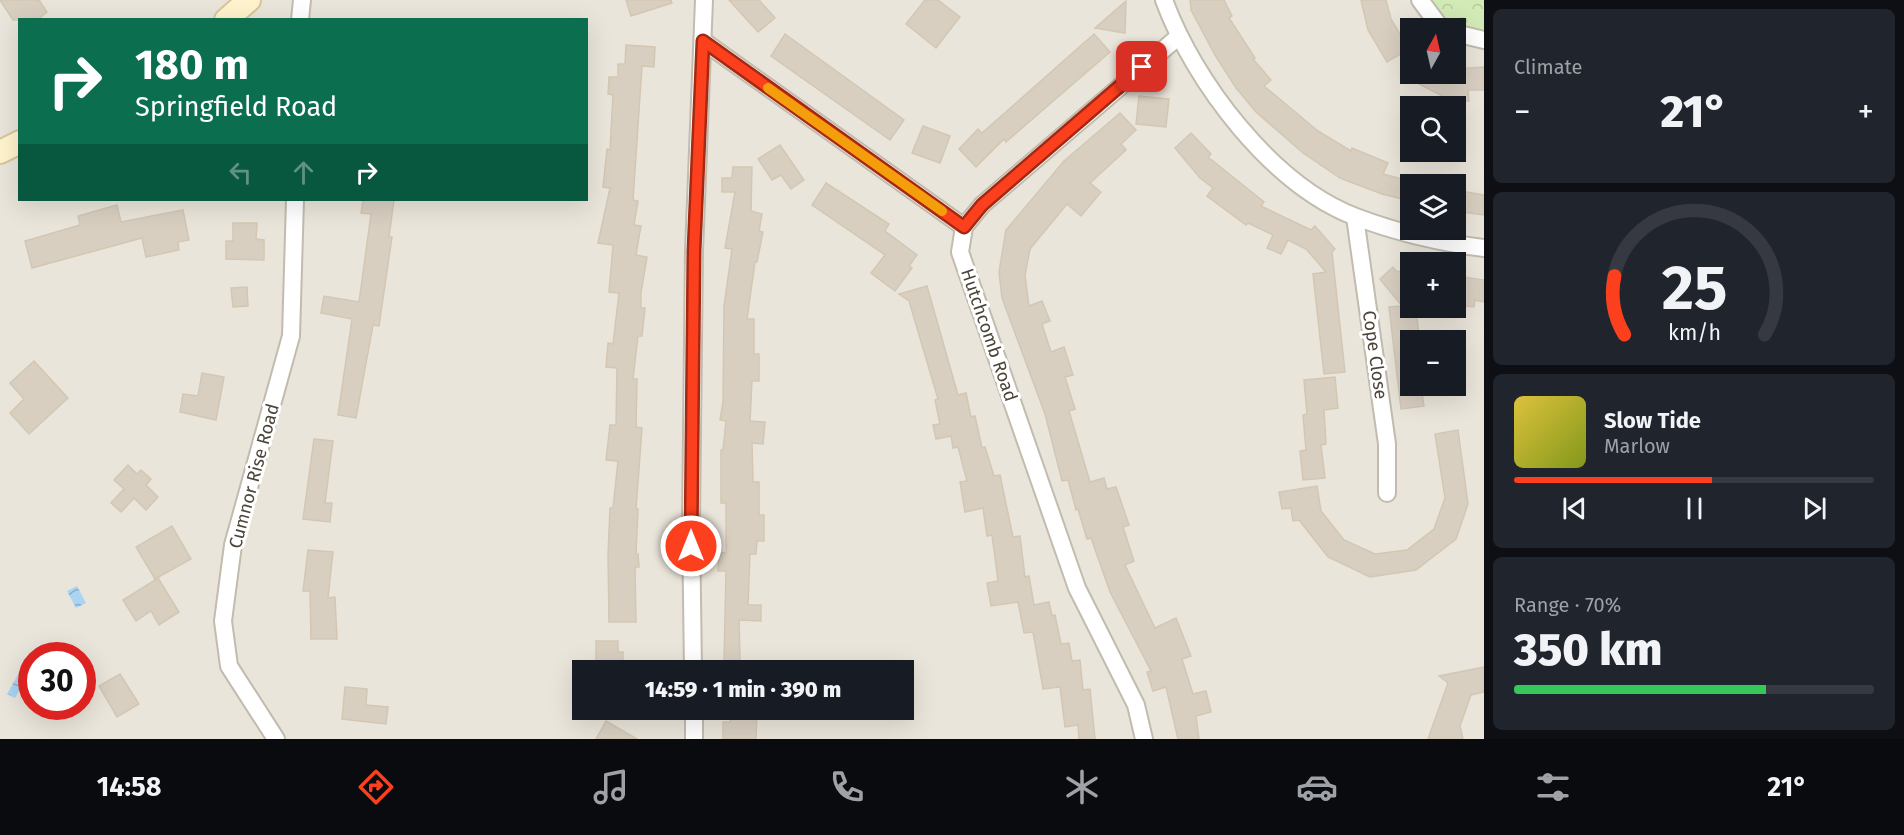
<!DOCTYPE html>
<html lang="en">
<head>
<meta charset="utf-8">
<style>
	:root { --surface:#171b24; --page:#20242c; --text:#f1f3f6; --muted:#9ea1a6; --line:#363941; --accent:#fc3f1d }
	body { margin:0; font-family:"Fira Sans",sans-serif; background:var(--page); color:var(--text); height:100vh; display:flex; flex-direction:column; font-size:22px; white-space:nowrap }
	* { box-sizing:border-box; margin:0 }
	p { font-size:20px; color:var(--muted) }
	.icon { flex:none; width:33px; height:33px; fill:none; stroke:currentColor; stroke-width:2; stroke-linecap:round; stroke-linejoin:round }
	.map { position:relative; flex:1; overflow:hidden }
	.details { display:flex; flex-direction:column; gap:9px; padding:9px; background:#0d0f14; width:420px }
	.details>* { flex:none }
	.banner { position:absolute; left:18px; top:18px; width:570px; height:183px; border-radius:0px; box-shadow:0 6px 24px #0002; background:#0b6e4f; color:#fff; overflow:hidden }
	.needle { width:39px; rotate:8deg }
	.buttons { position:absolute; left:1400px; top:18px; display:grid; gap:12px }
	.buttons a { display:grid; place-items:center; width:66px; height:66px; border-radius:0px; background:var(--surface); box-shadow:0 6px 24px #0002; font-size:30px }
	.speed { position:absolute; left:18px; top:642px; display:flex; gap:12px; font-size:30px; font-weight:700; text-align:center }
	.speed>* { display:grid; place-content:center; width:78px; height:78px; border-radius:50%; background:var(--surface); box-shadow:0 6px 24px #0002; line-height:1 }
	.speed .limit { border:9px solid #d22; background:#fff; color:#111 }
	.pin { position:absolute; display:grid; place-items:center; width:51px; height:51px; color:#fff; margin:-26px; border-radius:12px; box-shadow:0 3px 9px #0006 }
	.me { position:absolute; width:66px; margin:-33px; rotate:0deg; stroke-linejoin:round; filter:drop-shadow(0 0 4px #0008) }
	.turn { display:flex; align-items:center; gap:21px; height:126px; padding:0 18px; font-size:27px }
	.turn .icon { width:78px; height:78px; stroke-width:2.5 }
	.turn b { display:block; font-size:42px; line-height:51px }
	.lanes { display:flex; align-items:center; height:57px; padding:0 18px; background:#0003; justify-content:center; gap:30px; direction:ltr }
	.lanes .off { opacity:.35 }
	.big { font-size:45px; font-weight:800; line-height:1.1 }
	.details .tile { flex:1; display:flex; flex-direction:column; justify-content:center; gap:9px; min-width:0; padding:0 21px; border-radius:9px; background:var(--page) }
	.details .dial { align-items:center; gap:0 }
	.dial svg { height:156px; overflow:visible; fill:none; stroke:var(--line); stroke-width:7; stroke-linecap:round; text-anchor:middle }
	.dial text { fill:var(--text); stroke:none }
	.song { display:flex; align-items:center; gap:18px }
	.cover { width:72px; height:72px; border-radius:9px; background:linear-gradient(135deg,hsl(50 70% 55%),hsl(70 70% 35%)) }
	.played { height:6px; border-radius:3px; background:linear-gradient(90deg,var(--accent) 55%,var(--line) 55%) }
	.keys { display:flex; justify-content:space-around; direction:ltr }
	.heat { display:flex; justify-content:space-between; align-items:center; font-size:33px; direction:ltr }
	.charge { height:9px; border-radius:4px; background:linear-gradient(90deg,#34c759 70%,var(--line) 0) }
	.trip { position:absolute; left:572px; top:660px; width:342px; height:60px; border-radius:0px; background:var(--surface); box-shadow:0 6px 24px #0002; font-weight:800; line-height:60px; text-align:center }
	.tabs { display:flex; height:96px; justify-content:space-around; align-items:center; background:#090b0e; color:var(--muted) }
	.tabs .icon { width:42px; height:42px }
	.tabs .on { color:var(--accent) }
	.tabs b { font-size:27px; color:var(--text) }
	main { display:flex; flex:1; min-height:0 }
	.map>svg:first-child { display:block }
</style>
</head>
<body>
<main>
<div class="map">
<svg width="1484" height="739" viewBox="0 0 1484 739">
	<defs>
		<pattern id="forest-crowns" width="20" height="18" patternUnits="userSpaceOnUse" patternTransform="scale(1.5)"><rect width="20" height="18" fill="#d2eab5"/><path d="M2 6a3 3 0 1 1 6 0M12 15a3 3 0 1 1 6 0" fill="none" stroke="#b6ca9c"/></pattern>
		<pattern id="water-waves" width="16" height="10" patternUnits="userSpaceOnUse" patternTransform="scale(1.5)"><rect width="16" height="10" fill="#a9d4f2"/><path d="M0 5q4-4 8 0t8 0" fill="none" stroke="#8caec5"/></pattern>
	</defs>
	<rect width="100%" height="100%" fill="#f6f3ec"/>
	<path fill="#eae5da" fill-rule="evenodd" d="M0 0H1484V739H0ZM20 20H586V200H20ZM1410 28H1455V74H1410ZM1410 106H1455V152H1410ZM1410 184H1455V230H1410ZM1410 262H1455V308H1410ZM1410 340H1455V386H1410ZM32 656H82V706H32ZM582 670H903V710H582Z"/>
	<path fill="url(#forest-crowns)" d="M1429 0H1484V36L1475 37 1431 7Z"/>
	<g fill="url(#water-waves)">
		<path d="M77 586 86 603 76 608 67 591Z"/>
		<path d="M19 673 27 677 15 698 7 694Z"/>
	</g>
	<g fill="#d8cfc1" stroke="#d3c7b4" stroke-width="1.5">
		<path d="M0 0H39L47 12 37 20H13Z"/>
		<path d="M626 0H671L672 3 631 16Z"/>
		<path d="M729 0H759L775 18 758 32Z"/>
		<path d="M925 0H938L960 17 936 48 906 24Z"/>
		<path d="M1190 0H1224L1232 16 1229 18 1255 58 1253 59 1271 80 1264 86 1318 131 1351 151 1352 148 1388 163 1383 174 1410 181V201L1382 194 1340 178 1303 153 1256 112 1236 88 1215 55 1191 10Z"/>
		<path d="M1361 0H1386L1391 19 1409 49 1387 62 1368 30Z"/>
		<path d="M1126 1 1125 33 1095 28Z"/>
		<path d="M785 34 904 120 890 140 771 56Z"/>
		<path d="M1094 34 1110 52 1006 142 1004 139 976 167 959 149 978 129 982 133Z"/>
		<path d="M626 45 655 47 654 67 642 66 633 200 638 201 634 225 641 226 636 255 647 257 641 293V308H645L642 336H638L633 379H637L636 427 642 428 636 509H638L636 554H638L639 567H635L636 622H609L608 555 610 508H613L618 461 606 460 610 425H616L617 368 606 367 608 343 613 344 619 293 609 292 613 245 598 243 610 188 603 187 607 149 610 150 613 95 608 94 609 77H618V64H625Z"/>
		<path d="M1484 67V90H1468L1469 101 1448 103V99L1400 74H1455V69Z"/>
		<path d="M1139 96 1169 99 1166 127 1136 124Z"/>
		<path d="M1120 113 1136 130 1121 144 1126 150 1090 183 1101 192 1081 216 1067 204 1030 249 1025 275 1029 306 1042 301 1050 321 1042 324 1051 352 1064 347 1073 375 1065 377 1075 409 1069 411 1090 482 1104 478 1107 489 1116 487 1129 525 1123 527 1134 561 1125 565 1155 628 1176 618 1191 656 1182 659 1193 694 1206 691 1211 712 1196 716 1199 739H1178L1166 687 1153 691 1147 672 1151 671 1110 592 1091 538 1087 539 1078 509 1076 510 1068 480 1062 481 1045 414 1002 298 999 272 1006 230 1064 161Z"/>
		<path d="M923 126 950 136 940 163 912 153Z"/>
		<path d="M1191 133 1211 154 1208 157 1264 202 1261 206 1311 230 1315 226 1335 249 1332 252 1345 372 1324 374 1313 274 1326 272 1306 249 1288 240 1281 254 1267 248 1273 235 1248 223 1246 225 1207 196 1213 188 1200 178 1175 148Z"/>
		<path d="M780 145 804 180 791 189 781 175 772 180 758 159Z"/>
		<path d="M733 167H752L751 211 762 214 759 231 763 232 757 262H755L747 319H754V354H759V381H752L750 421 765 422 763 444 752 443 753 482H759V515H764V541H757L756 554H750L748 605H761V621L739 620 740 660 724 661 726 571H718L719 552 726 553V503H721V450H723L726 421 720 420 723 402 724 306 732 249 725 248 735 192H722V178H732Z"/>
		<path d="M826 183 889 224 885 231 917 255 909 266 912 268 895 291 871 273 885 255 812 205Z"/>
		<path d="M1455 190 1484 195V215L1455 211Z"/>
		<path d="M363 200H394L389 237H392L379 326 373 325 356 418 338 415 352 319 321 313 324 296 359 302 371 214 361 213Z"/>
		<path d="M117 205 121 222 183 210 189 240 178 242 179 250 146 257 142 238 32 268 25 241 80 225 78 216Z"/>
		<path d="M233 223H257L256 239 264 240V260L226 259V241H233Z"/>
		<path d="M1393 267 1396 271 1410 273V308H1416L1419 336 1410 337V386H1421L1424 406 1401 409 1389 307 1402 306 1380 279Z"/>
		<path d="M1455 276 1484 280V302L1475 300 1474 307 1459 305 1460 300 1455 299Z"/>
		<path d="M927 286 958 395 966 393 971 417 975 416 982 448 985 447 994 476 1000 475 1013 537 1020 536 1025 577 1029 576 1034 605 1049 602 1052 616 1055 615 1061 644 1069 643 1072 661 1080 660 1083 690 1090 689 1095 739H1079L1078 725 1065 727 1060 687 1043 689 1033 632 1024 633 1018 602 991 606 987 583 998 581 992 535 987 536 983 508 965 512 960 482 967 481 958 447 953 448 951 436 936 439 933 425 940 424 935 400 938 399 909 301 899 294Z"/>
		<path d="M247 287 248 306 233 307 231 288Z"/>
		<path d="M34 361 68 398 29 434 10 413 24 399 10 383Z"/>
		<path d="M202 373 224 377 216 420 180 412 183 394 198 396Z"/>
		<path d="M1335 377 1338 408 1324 410 1326 444 1321 445 1325 478 1303 480 1300 451 1306 450 1303 415 1307 414 1304 380Z"/>
		<path d="M1458 430 1468 504 1456 539 1416 570 1370 577 1328 557 1299 520 1293 521 1291 508 1282 509 1279 492 1317 486 1321 511 1344 540 1375 554 1407 550 1434 529 1445 498 1435 434Z"/>
		<path d="M314 439 333 441 325 503H332L330 522 303 519Z"/>
		<path d="M128 465 137 474 141 470 151 479 146 485 158 497 146 510 134 498 121 512 111 503 124 489 114 480Z"/>
		<path d="M172 526 191 559 155 579 136 547Z"/>
		<path d="M308 550 333 552 328 598 335 597 337 639H311L310 591H303Z"/>
		<path d="M158 578 179 612 159 625 151 611 136 621 123 600Z"/>
		<path d="M596 641H618V652H623V670H596Z"/>
		<path d="M1484 667V692L1471 695 1460 726 1463 739H1428L1448 683 1439 676Z"/>
		<path d="M120 674 139 704 117 717 99 686Z"/>
		<path d="M345 687 367 689 366 705 388 707 386 724 342 719Z"/>
		<path d="M731 710H757L756 739H723V722H730Z"/>
		<path d="M606 721 637 739H596Z"/>
	</g>
	<g fill="none" stroke-linecap="round" stroke-linejoin="round">
		<defs>
			<g id="street">
				<path d="M1164 0C1194 82 1272 185 1356 217 1396 232 1442 243 1484 248"/>
				<path d="M1420 0 1441 28"/>
				<path d="M300 20 302 0"/>
				<path d="M1455 33 1484 40"/>
				<path d="M703 41 964 227"/>
				<path d="M1355 217 1387 444V493"/>
				<path d="M693 670 691 525 694 251 704 0"/>
				<path d="M694 710V739"/>
				<path d="M276 739 229 666 223 621 233 545 291 336 295 200"/>
				<path d="M1144 739 1136 705 1077 588 960 252 964 227 982 205 1178 37"/>
			</g>
			<g id="secondary">
				<path d="M226 20 249 0"/>
				<path d="M0 152 20 142"/>
			</g>
		</defs>
		<use href="#street" stroke="#c2bbae" stroke-width="20"/>
		<use href="#secondary" stroke="#d6c79b" stroke-width="26"/>
		<use href="#street" stroke="#fff" stroke-width="16"/>
		<use href="#secondary" stroke="#fff3cd" stroke-width="22"/>
	</g>
	<g fill="none" stroke-linecap="round" stroke-linejoin="round">
		<defs>
			<path id="route" d="M691 546 694 251 703 41 964 227 982 205 1142 67"/>
		</defs>
		<use href="#route" stroke="#a42913" stroke-width="15"/>
		<use href="#route" stroke="#fc3f1d" stroke-width="10"/>
		<path stroke="#f59e0b" stroke-width="10" d="M768 88 942 211"/>
	</g>
	<g text-anchor="middle" dominant-baseline="central" stroke-width="6" stroke-linejoin="round" paint-order="stroke">
		<g font-size="18" fill="#4b4439" stroke="#fff">
			<text transform="translate(989 335) rotate(71)">Hutchcomb Road</text>
			<text transform="translate(1375 355) rotate(82)">Cope Close</text>
			<text transform="translate(254 476) rotate(-75)">Cumnor Rise Road</text>
		</g>
	</g>
</svg>
<div class="buttons">
<a><svg class="needle" viewBox="-14 -14 28 28"><path d="M0-13l5 13h-10z" fill="#e53935"/><path d="M0 13l5-13h-10z" fill="#9ea1a6"/></svg></a>
<a><svg class="icon" aria-label="search" viewBox="0 0 24 24"><circle cx="10" cy="10" r="6"/><path d="M15 15l6 6"/></svg></a>
<a><svg class="icon" aria-label="layers" viewBox="0 0 24 24"><path d="M12 4l9 5-9 5-9-5zM3 14l9 5 9-5"/></svg></a>
<a>+</a>
<a>−</a>
</div>
<div class="speed"><div class="limit">30</div></div>
<div class="pin" style="left:1142px;top:67px;background:#d93025"><svg class="icon" aria-label="arrive" viewBox="0 0 24 24"><path d="M6 21V4h12l-3 4 3 4H6"/></svg></div>
<svg class="me" style="left:691px;top:546px" viewBox="-20 -20 40 40"><circle r="17" fill="#fc3f1d" stroke="#fff" stroke-width="3"/><path d="M0-11L8 9 0 5-8 9z" fill="#fff"/></svg>
<div class="trip">14:59 · 1 min · 390 m</div>
<div class="banner">
<div class="turn"><svg class="icon" aria-label="right" viewBox="0 0 24 24"><path d="M7 20v-9h11M14 6l5 5-5 5"/></svg><div><b>180 m</b>Springfield Road</div></div>
<div class="lanes"><svg class="icon off" aria-label="left" viewBox="0 0 24 24"><path d="M17 20v-9H6M10 6l-5 5 5 5"/></svg><svg class="icon off" aria-label="ahead" viewBox="0 0 24 24"><path d="M12 20V5M6 11l6-6 6 6"/></svg><svg class="icon" aria-label="right" viewBox="0 0 24 24"><path d="M7 20v-9h11M14 6l5 5-5 5"/></svg></div>
</div>
</div>
<section class="details">
<div class="tile"><p>Climate</p>
<div class="heat"><a>−</a><b class="big">21°</b><a>+</a></div>
</div>
<div class="tile dial"><svg viewBox="0 0 100 80">
<path d="M14 69A42 42 0 1 1 86 69"/>
<path d="M14 69A42 42 0 0 1 9 39" stroke="#fc3f1d"/>
<text x="50" y="56" font-size="32" font-weight="700">25</text>
<text x="50" y="72" font-size="11">km/h</text>
</svg></div>
<div class="tile">
<div class="song"><i class="cover"></i><div><b>Slow Tide</b><p>Marlow</p></div></div>
<div class="played"></div>
<div class="keys"><svg class="icon" aria-label="previous" viewBox="0 0 24 24"><path d="M18 5L8 12l10 7zM5 5v14"/></svg><svg class="icon" aria-label="pause" viewBox="0 0 24 24"><path d="M8 5v14M16 5v14"/></svg><svg class="icon" aria-label="next" viewBox="0 0 24 24"><path d="M6 5l10 7-10 7zM19 5v14"/></svg></div>
</div>
<div class="tile"><p>Range · 70%</p><b class="big">350 km</b><div class="charge"></div></div>
</section>
</main>
<nav class="tabs">
<b>14:58</b>
<svg class="icon on" aria-label="directions" viewBox="0 0 24 24"><path d="M12 3l9 9-9 9-9-9zM9 14v-3h6M13 9l2 2-2 2"/></svg>
<svg class="icon" aria-label="music" viewBox="0 0 24 24"><path d="M9 18V5l10-2v13"/><circle cx="6" cy="18" r="3"/><circle cx="16" cy="16" r="3"/></svg>
<svg class="icon" aria-label="phone" viewBox="0 0 24 24"><path d="M5 4h4l2 5-3 2q2 4 5 5l2-3 5 2v4C11 20 4 13 5 4z"/></svg>
<svg class="icon" aria-label="climate" viewBox="0 0 24 24"><path d="M12 3v18M4 7l16 10M4 17L20 7"/></svg>
<svg class="icon" aria-label="car" viewBox="0 0 24 24"><path d="M5 17H2v-5l4-1 3-4h7l3 4 3 1v5h-3M9 17h6M6 11h13"/><circle cx="7" cy="17" r="2"/><circle cx="17" cy="17" r="2"/></svg>
<svg class="icon" aria-label="filters" viewBox="0 0 24 24"><path d="M4 7h16M4 17h16"/><circle cx="9" cy="7" r="2"/><circle cx="15" cy="17" r="2"/></svg>
<b>21°</b>
</nav>
</body>
</html>
